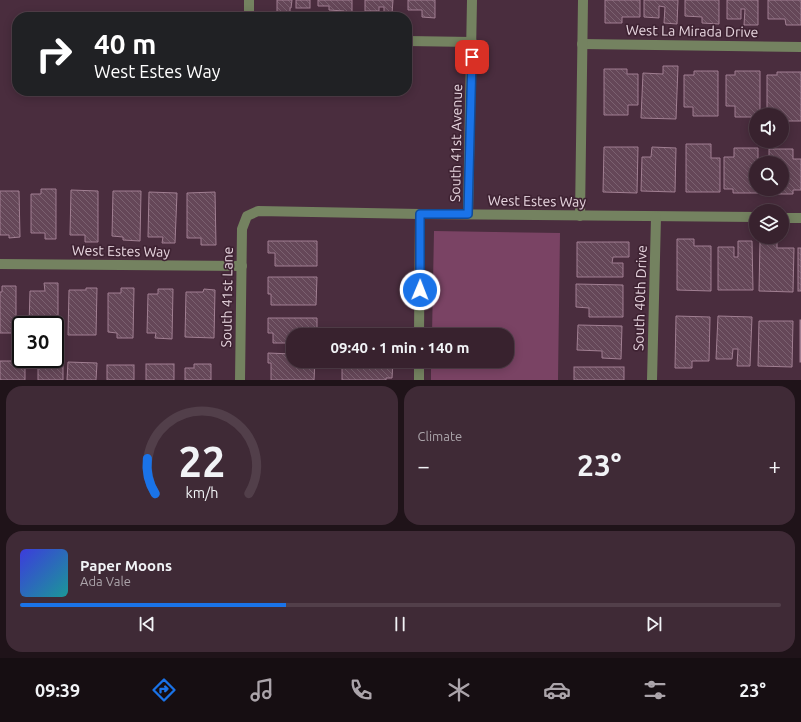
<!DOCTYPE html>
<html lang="en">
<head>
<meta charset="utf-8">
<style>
	:root { --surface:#38222e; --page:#3f2a36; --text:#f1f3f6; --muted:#aba4aa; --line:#523f4a; --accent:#1a73e8 }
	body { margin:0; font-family:Ubuntu,sans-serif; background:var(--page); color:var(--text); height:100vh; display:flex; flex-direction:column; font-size:15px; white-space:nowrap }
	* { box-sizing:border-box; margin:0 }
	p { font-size:13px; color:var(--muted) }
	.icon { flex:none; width:22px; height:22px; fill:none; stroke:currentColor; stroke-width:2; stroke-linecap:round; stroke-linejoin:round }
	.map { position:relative; height:380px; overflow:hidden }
	.details { display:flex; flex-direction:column; gap:6px; padding:6px; background:#1f1319; flex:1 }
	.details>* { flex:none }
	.hud { position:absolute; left:12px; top:12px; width:400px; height:84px; border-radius:16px; box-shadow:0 2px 10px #0003,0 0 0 1px var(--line); background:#202124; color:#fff; overflow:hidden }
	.tools { position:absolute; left:749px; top:108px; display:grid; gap:8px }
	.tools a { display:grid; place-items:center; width:40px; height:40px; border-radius:50%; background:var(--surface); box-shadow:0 2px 10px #0003,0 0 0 1px var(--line); font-size:20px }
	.speed { position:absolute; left:12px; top:316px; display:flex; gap:8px; font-size:20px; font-weight:700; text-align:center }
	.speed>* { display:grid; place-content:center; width:52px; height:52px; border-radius:50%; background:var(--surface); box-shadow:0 2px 10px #0003,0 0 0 1px var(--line); line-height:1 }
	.speed .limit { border:2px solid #111; border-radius:6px; background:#fff; color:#111 }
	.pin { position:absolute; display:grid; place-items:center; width:34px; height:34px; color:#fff; margin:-17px; border-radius:8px; box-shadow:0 2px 6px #0006 }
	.me { position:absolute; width:44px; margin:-22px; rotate:1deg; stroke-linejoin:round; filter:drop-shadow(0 0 3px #0008) }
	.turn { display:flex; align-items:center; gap:14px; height:84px; padding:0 16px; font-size:18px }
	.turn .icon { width:52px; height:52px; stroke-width:2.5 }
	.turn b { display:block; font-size:28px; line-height:34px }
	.big { font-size:30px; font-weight:600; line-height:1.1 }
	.details .widget { flex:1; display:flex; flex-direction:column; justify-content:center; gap:6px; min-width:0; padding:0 14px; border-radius:16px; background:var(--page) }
	.details .dial { align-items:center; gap:0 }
	.dial svg { height:104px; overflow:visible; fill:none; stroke:var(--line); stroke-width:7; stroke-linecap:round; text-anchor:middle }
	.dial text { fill:var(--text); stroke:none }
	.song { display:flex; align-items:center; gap:12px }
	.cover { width:48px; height:48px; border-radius:6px; background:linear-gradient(135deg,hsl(240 70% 55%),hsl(180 70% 35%)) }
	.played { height:4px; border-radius:2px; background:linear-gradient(90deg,var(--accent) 35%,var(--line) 35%) }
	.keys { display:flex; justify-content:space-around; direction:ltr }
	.heat { display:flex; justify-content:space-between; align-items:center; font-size:22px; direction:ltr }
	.details .tiles { flex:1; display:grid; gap:6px; grid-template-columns:1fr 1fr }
	.widget:last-child { grid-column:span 2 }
	.trip { position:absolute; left:286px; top:328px; width:228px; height:40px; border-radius:16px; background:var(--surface); box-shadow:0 2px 10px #0003,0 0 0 1px var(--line); font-weight:600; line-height:40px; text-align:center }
	.tabs { display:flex; height:64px; justify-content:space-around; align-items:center; background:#160e12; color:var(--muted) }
	.tabs .icon { width:28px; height:28px }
	.tabs .selected { color:var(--accent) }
	.tabs b { font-size:18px; color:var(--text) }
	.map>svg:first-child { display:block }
</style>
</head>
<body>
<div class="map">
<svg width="801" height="380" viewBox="0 0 801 380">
	<defs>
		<pattern id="building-back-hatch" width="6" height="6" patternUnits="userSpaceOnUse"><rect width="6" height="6" fill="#654758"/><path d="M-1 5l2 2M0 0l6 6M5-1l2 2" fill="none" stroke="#7b6170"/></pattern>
	</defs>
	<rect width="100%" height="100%" fill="#4a2d3e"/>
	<path fill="#7a4364" d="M434 231 560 233 558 380H431V361H507V335H432Z"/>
	<g fill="url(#building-back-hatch)" stroke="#a17f92">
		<path d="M277 0H292L291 8H290V14H277Z"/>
		<rect x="296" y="0" width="14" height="8"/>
		<path d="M318 0H352V13H344V11L329 10V6H318Z"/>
		<path d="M365 0H393L392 14 384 13V7H379V11H365Z"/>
		<path d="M408 0H435V18L422 17V10H408Z"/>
		<path d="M605 0H640V17H622V23H605Z"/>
		<path d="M644 0H678L677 24 664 23 665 7 659 6V18L644 17Z"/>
		<path d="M685 0H719V24L702 23V17L685 16Z"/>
		<path d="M727 0H758V25H744L745 9H741V19H727Z"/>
		<path d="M768 0H801V25H786L785 19H768Z"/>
		<path d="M663 66H678L676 119 641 118 643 73 663 74Z"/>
		<path d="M604 69H627V74H638V105H628V115H604Z"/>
		<path d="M694 71H718V116H693V107H684V75H694Z"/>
		<path d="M735 71H760V115H756V117H735V106H726V75H735Z"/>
		<path d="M777 72H801V121H782V115H767V75H777Z"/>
		<path d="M686 144H711V158H720V192H686Z"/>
		<path d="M604 147H638L637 193 603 192Z"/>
		<path d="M652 147 676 148 675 192 641 191 642 157H651Z"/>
		<path d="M734 148H758V163H756V189H758V193H733V189H724V157H734Z"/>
		<path d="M769 149H793V159H801V190H793V194H769V189H782V163H769Z"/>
		<path d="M41 189H56V239H45V233H31V194H41Z"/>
		<path d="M71 190 98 191V242H85V235H70Z"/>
		<path d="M0 191H19L20 237 9 238V235H0Z"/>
		<path d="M113 191H141L140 241 123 240V237L112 236Z"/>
		<path d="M149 192 177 193 175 243H162L163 237H148Z"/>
		<path d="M215 192 216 245H201V238H187V193Z"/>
		<path d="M677 239H694V246H711V291L677 290Z"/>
		<path d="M268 241H317V266H275V253H268Z"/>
		<path d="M738 241H752L753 290H718V247H734V257H738Z"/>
		<path d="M760 241H777V248H794L793 292 759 291Z"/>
		<path d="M577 242H629V257H613L612 263H623V277H577Z"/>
		<rect x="798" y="248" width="3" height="43"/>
		<path d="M268 277H317L316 305H271V294H268Z"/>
		<path d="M44 283H58V336H55V325H29L30 291H45Z"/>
		<path d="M576 284 623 285V317H589V308L576 307Z"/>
		<path d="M2 286H16V333H0V292H2Z"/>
		<path d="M86 288H97L96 335H68L69 290H86Z"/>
		<path d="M121 288H134L133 338H117V333L108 332V293H121Z"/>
		<path d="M158 289H173L172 339 155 338 156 333H147L148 294H158Z"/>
		<path d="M204 289 215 290 214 338 185 337 186 292H203Z"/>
		<path d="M676 316 710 317 709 361H692V368H675Z"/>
		<path d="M718 316 752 317 750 366H737L738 349H733L732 359H716Z"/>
		<path d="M268 318H317V334L293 335V343H273V333H268Z"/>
		<rect x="800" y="320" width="1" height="42"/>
		<path d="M759 321H793L792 367 758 366Z"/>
		<path d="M578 325 622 326 621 359 602 358V351L577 350Z"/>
		<path d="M268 353 293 354V361H315L314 380H271V363H268Z"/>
		<rect x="0" y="361" width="25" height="19"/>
		<path d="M342 361 393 362 392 378H386V380H342Z"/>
		<path d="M38 362H54V366H63V380H38Z"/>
		<path d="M68 362 97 363 96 380H67Z"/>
		<rect x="146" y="364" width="28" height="16"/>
		<path d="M194 364H211V380H185V368H194Z"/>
		<rect x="107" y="365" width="27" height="15"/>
		<rect x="574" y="367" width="50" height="13"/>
	</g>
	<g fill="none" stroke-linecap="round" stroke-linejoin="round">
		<g stroke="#748260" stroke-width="10">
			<path d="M249 17V0"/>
			<path d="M407 41 472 42"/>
			<path d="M582 44 801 47"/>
			<path d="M468 214 472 0"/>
			<path d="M580 216 583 0"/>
			<path d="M782 218H801"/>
			<path d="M0 264 242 266"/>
			<path d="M419 335 420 214"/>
			<path d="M240 380 242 229 247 216 258 211 420 214 756 217"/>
			<path d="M419 380V361"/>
			<path d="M652 380 656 217"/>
		</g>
	</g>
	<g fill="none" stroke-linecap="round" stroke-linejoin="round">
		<defs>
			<path id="route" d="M420 290V214H468L472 57"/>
		</defs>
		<use href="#route" stroke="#114b97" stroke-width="10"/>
		<use href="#route" stroke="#1a73e8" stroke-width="7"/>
	</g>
	<g text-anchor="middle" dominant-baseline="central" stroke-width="3.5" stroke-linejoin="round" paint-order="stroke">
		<g font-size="14" fill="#e8d6e0" stroke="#3f2333">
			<text transform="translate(692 31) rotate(1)">West La Mirada Drive</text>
			<text transform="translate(456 143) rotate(-89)">South 41st Avenue</text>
			<text transform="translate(537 201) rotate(1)">West Estes Way</text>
			<text transform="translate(121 251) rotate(1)">West Estes Way</text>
			<text transform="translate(227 297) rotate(-89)">South 41st Lane</text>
			<text transform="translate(640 298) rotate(-88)">South 40th Drive</text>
		</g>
	</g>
</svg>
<div class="tools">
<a><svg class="icon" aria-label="sound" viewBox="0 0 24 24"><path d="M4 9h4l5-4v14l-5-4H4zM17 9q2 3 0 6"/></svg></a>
<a><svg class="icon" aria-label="search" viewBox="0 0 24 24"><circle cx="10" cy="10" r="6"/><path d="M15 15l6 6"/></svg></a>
<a><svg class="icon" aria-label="layers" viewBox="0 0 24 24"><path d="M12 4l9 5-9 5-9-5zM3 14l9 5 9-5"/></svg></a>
</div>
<div class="speed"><div class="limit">30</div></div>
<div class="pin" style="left:472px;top:57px;background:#d93025"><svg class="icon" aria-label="arrive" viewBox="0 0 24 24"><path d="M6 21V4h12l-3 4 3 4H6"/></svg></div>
<svg class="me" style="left:420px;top:290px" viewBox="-20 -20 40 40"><circle r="17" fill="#1a73e8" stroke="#fff" stroke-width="3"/><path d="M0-11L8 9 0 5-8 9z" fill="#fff"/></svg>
<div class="trip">09:40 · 1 min · 140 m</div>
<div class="hud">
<div class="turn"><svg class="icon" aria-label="right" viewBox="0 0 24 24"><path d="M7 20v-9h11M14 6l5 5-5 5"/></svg><div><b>40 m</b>West Estes Way</div></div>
</div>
</div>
<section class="details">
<div class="tiles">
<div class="widget dial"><svg viewBox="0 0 100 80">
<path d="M14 69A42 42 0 1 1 86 69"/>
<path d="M14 69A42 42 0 0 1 8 42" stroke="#1a73e8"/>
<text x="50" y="56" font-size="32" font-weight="700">22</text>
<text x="50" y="72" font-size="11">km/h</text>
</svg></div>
<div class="widget"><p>Climate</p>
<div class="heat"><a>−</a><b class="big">23°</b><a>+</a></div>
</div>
<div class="widget">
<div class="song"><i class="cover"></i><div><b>Paper Moons</b><p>Ada Vale</p></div></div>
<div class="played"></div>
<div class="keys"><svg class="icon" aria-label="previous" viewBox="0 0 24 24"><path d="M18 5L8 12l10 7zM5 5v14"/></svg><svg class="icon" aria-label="pause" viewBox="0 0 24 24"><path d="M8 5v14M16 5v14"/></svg><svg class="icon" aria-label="next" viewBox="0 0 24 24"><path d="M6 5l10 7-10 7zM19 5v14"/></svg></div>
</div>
</div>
</section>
<nav class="tabs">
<b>09:39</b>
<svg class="icon selected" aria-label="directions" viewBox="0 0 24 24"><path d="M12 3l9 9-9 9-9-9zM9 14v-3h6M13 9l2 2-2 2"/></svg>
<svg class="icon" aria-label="music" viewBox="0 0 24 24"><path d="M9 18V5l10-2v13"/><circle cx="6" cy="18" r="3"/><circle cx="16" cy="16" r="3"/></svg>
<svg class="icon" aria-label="phone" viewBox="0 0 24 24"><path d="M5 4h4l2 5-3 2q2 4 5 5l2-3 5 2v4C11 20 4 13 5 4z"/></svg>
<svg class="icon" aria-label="climate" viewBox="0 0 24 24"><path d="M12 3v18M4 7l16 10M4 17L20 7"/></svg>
<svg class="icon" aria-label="car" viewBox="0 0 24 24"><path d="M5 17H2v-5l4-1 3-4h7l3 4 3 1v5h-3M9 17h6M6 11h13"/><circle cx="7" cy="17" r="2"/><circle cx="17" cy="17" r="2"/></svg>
<svg class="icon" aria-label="filters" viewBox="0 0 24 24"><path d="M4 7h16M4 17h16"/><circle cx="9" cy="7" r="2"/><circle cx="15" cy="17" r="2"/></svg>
<b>23°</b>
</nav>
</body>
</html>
